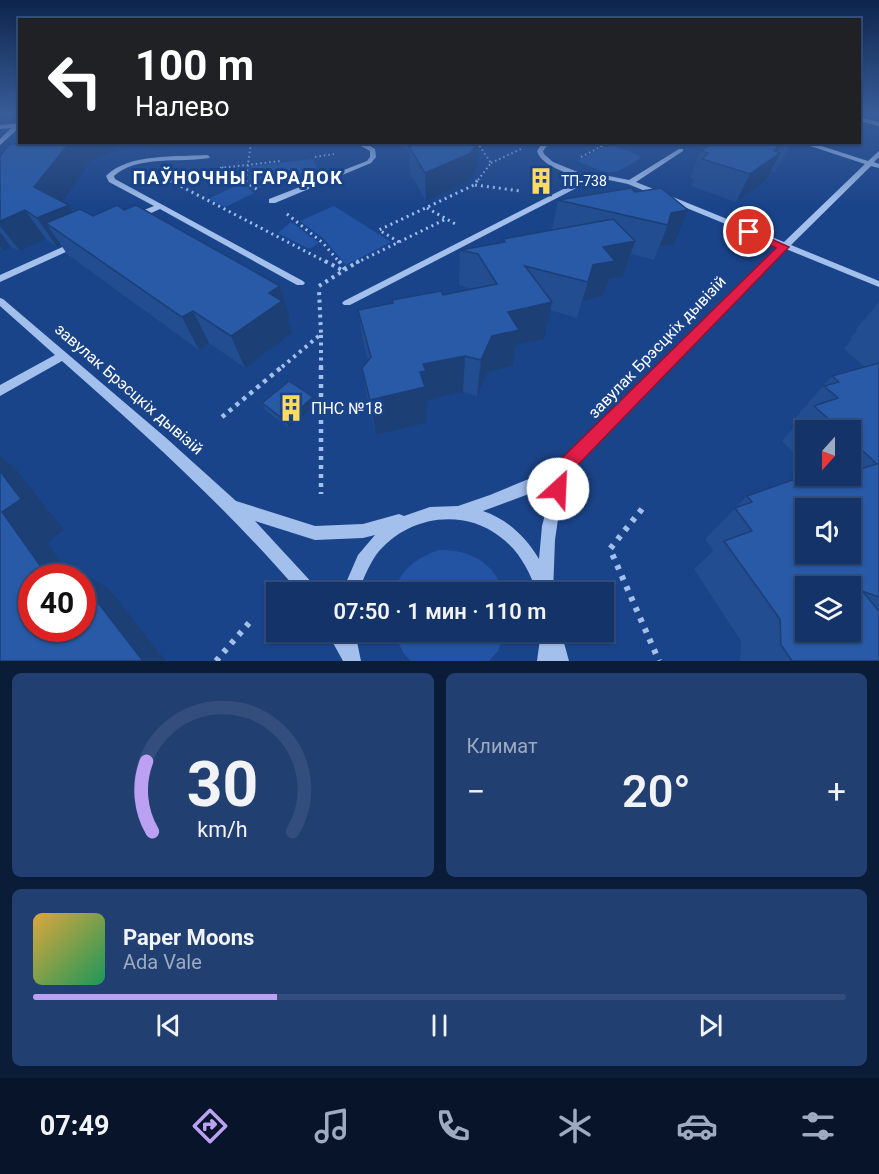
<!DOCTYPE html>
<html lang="ru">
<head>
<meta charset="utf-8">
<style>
	:root { --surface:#143368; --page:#213f71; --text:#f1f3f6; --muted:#9daac0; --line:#334e7c; --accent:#bca0f2 }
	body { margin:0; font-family:Roboto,sans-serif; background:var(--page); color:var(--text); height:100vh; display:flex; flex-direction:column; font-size:22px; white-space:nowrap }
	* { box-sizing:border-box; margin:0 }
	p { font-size:20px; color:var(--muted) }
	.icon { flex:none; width:33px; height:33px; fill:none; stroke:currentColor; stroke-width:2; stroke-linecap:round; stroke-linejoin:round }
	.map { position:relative; height:661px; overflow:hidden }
	.sheet { display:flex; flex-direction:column; gap:12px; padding:12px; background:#0b1c39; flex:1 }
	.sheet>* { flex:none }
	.guide { position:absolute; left:18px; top:18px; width:843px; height:126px; border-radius:0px; box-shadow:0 2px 4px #0004,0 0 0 2px var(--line); background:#202124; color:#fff; overflow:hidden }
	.needle { width:39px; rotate:201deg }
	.fabs { position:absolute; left:795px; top:420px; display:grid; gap:12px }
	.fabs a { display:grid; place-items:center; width:66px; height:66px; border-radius:0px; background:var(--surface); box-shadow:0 2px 4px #0004,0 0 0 2px var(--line); font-size:30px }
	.speed { position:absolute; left:18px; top:564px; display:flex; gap:12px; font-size:30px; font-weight:700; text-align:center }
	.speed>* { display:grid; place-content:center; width:78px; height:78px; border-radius:50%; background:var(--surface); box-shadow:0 2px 4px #0004,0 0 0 2px var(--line); line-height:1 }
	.speed .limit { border:9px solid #d22; background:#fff; color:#111 }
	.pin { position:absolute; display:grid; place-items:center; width:51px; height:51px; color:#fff; margin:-26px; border:3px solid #fff; border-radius:50%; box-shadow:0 2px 6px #0007 }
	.me { position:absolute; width:66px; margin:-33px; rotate:25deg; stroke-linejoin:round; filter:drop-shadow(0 0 4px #0008) }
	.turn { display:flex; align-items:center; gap:21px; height:126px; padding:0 18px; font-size:27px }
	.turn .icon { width:78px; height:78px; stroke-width:2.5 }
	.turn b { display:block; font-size:42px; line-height:51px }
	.big { font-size:45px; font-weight:600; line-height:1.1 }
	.sheet .widget { flex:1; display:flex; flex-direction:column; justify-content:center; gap:9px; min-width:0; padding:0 21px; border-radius:9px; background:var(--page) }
	.sheet .dial { align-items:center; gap:0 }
	.dial svg { height:156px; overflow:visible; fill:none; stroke:var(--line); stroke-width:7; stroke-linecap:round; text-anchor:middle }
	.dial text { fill:var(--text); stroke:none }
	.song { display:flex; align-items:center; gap:18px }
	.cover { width:72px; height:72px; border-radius:9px; background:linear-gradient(135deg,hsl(40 70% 55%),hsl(150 70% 35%)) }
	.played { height:6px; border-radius:3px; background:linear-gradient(90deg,var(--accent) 30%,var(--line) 30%) }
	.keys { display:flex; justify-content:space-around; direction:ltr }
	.heat { display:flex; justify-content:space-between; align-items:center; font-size:33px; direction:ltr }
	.sheet .tiles { flex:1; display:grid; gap:12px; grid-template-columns:1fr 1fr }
	.widget:last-child { grid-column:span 2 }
	.trip { position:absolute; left:266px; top:582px; width:348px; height:60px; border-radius:0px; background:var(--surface); box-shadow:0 2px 4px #0004,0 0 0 2px var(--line); font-weight:600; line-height:60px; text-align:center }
	.menu { display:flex; height:96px; justify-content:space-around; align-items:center; background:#08142a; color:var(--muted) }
	.menu .icon { width:42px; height:42px }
	.menu .active { color:var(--accent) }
	.menu b { font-size:27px; color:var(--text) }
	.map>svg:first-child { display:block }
</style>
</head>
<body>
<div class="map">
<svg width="879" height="661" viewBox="0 0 879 661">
	<rect width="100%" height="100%" fill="#1a448a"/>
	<g fill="#2354a3">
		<path d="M610 144 642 157C610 178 612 175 577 161Z"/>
		<path d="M313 159 317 168 261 188 249 179 252 166Z"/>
		<path d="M242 183 254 193 225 207 208 199Z"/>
		<path d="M334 206 391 242 346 265 324 239 300 221Z"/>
		<path d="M291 222 319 243 309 249 278 233Z"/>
		<path d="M438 550C467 549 494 561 503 592H394C400 570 417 558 438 550Z"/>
		<path d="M393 632H505L498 651 489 661H411L404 654Z"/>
	</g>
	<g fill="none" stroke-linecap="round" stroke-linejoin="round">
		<g stroke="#a3c0ed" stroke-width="2" stroke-dasharray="1.5 3" stroke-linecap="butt">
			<path d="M477 142 491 163 478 180"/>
			<path d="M592 142 601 146"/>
			<path d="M315 157 334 154"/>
			<path d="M581 157 610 142"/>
			<path d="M491 163 521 149 522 145 519 142"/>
			<path d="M222 167 242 180"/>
			<path d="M220 168 281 161"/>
			<path d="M164 178 168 180"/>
			<path d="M246 180 251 142"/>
		</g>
		<g stroke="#a3c0ed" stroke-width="3" stroke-dasharray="2 4" stroke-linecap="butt">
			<path d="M165 178 328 263"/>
			<path d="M240 178 258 190"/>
			<path d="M246 182V178"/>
			<path d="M475 185 521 191"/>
			<path d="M427 208 457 225"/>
			<path d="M287 214 323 243 340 263"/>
			<path d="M399 242 379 230 474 185 479 178"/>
			<path d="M356 263 446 219"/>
		</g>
		<g stroke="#a3c0ed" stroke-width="4" stroke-dasharray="3 4.5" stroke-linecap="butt">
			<path d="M325 261 342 270"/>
			<path d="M339 261 345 269"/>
			<path d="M319 286 359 261"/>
			<path d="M321 335V367"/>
			<path d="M282 367 321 334 319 290"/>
		</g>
		<g stroke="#a3c0ed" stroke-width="4.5" stroke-dasharray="4 5" stroke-linecap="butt">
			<path d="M321 366V494"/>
			<path d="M222 417 283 366"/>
		</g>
		<g stroke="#a3c0ed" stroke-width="6" stroke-dasharray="4.5 7" stroke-linecap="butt">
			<path d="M642 509 610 549 659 661"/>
			<path d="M216 661 249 623"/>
		</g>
		<g fill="#a3c0ed" fill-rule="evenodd">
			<path d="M860 117 879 122V126L860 121Z"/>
			<path d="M20 123V127L0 145V139L11 128 0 129V125Z"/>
			<path d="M270 142H308L305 144Z"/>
			<path d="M354 142H363L375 149 376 157 371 163 275 203H269V199L367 161 370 157V151Z"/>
			<path d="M543 142H550L543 151 544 154 553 162 590 177 609 176 629 180 679 149H683V151L636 182 784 242 865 164 798 142H809L868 161 879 151V157L874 162 879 164V168L871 166 791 245 879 281V287L786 249 583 460 571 469 559 512 555 540 553 592H537C529 571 519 550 499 536 461 507 405 517 376 555 368 567 363 580 358 592H342L358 555 375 535 363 538 315 540 255 521 315 586 317 592H299C227 508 145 434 62 361L0 396V385L55 355 0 306V298L3 299 165 437 236 501 315 526 363 524 399 514 404 516 430 507 458 506 490 495 531 478 560 462 573 452 779 246 628 184 609 180 590 181 350 305H344L342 303 344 301 583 179C569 173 542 167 537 151ZM554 480 542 526 539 559C526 537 507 519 483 511L526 495Z"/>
			<path d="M207 155 210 157 209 158C181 163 136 155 114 176L115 179 303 281 305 283 303 285H297L160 209 140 218H134V214L154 206 109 182 106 176C128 153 178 157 207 155Z"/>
			<path d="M76 241 79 242V246L0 282V275Z"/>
			<path d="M327 632H355L361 661H343Z"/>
			<path d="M541 632H561L569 661H537Z"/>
		</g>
	</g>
	<g fill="#224d90">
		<path d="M860 113H879V118L860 114Z"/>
		<path d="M395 142H479L478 163 470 180 426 201 410 173 409 150Z"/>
		<path d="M686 142H790L791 143 775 173 770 171 766 180 736 202 691 186 694 180 690 178 701 151 704 149Z"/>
		<path d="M17 144 91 160 62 201 69 205 73 211 93 216 124 210 280 286 290 318 288 320 292 333 245 368 209 343 199 350 67 254 61 245 57 247 46 239 20 251 11 247 3 251 0 249V156Z"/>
		<path d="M661 188 674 244 659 247 654 260 631 254 623 277 609 279 603 296 583 301 577 318 550 310 544 339 516 345 513 366 488 372 477 396 463 392 427 400 426 423 376 435 368 403 362 368 368 360 364 346 358 310 393 303 392 300 443 295 472 289 459 285 460 250 503 242V239L552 230 558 200 635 192Z"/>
		<path d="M879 302V661H740L741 641 694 569 713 551 705 539 747 496 811 485 821 482 815 476H850V430H806V465L782 441 796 425 792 422 800 413V412L832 376 865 367 844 349 852 339 850 338 857 330 856 329Z"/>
		<path d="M313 397 315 405 289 428 266 411 262 403Z"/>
	</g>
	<g fill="#1c3f76">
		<path d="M70 142H135L91 160 57 210 69 205 87 234 46 223 61 245 57 247 37 218 34 187Z"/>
		<path d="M154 142H202L157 148Z"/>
		<path d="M477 142H479L478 163 470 180 426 201 425 173Z"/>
		<path d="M781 144 775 157 780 153 766 180 736 202 750 174Z"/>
		<path d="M25 210 46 239 20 251 0 226V221Z"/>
		<path d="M688 210 674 244 659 247 668 225 671 213Z"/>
		<path d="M0 232 11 247 3 251 0 247Z"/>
		<path d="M635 241 623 277 609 279 603 296 583 301 577 318 593 265 603 247Z"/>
		<path d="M280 286 290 318 288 320 292 333 245 368 231 336 269 293Z"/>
		<path d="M552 302 544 339 516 345 513 366 488 372 477 396 481 360 492 336 508 312Z"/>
		<path d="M193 311 209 343 199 350 182 317Z"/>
		<path d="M465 356 463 392 427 400 426 423 376 435 370 400 420 372 423 364Z"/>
		<path d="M313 397 315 405 289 428 286 421Z"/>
		<path d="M0 456 15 468 64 530 47 543 73 578H49L2 512Z"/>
		<path d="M68 563 110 590 166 661H143L82 582V578H79Z"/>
	</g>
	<g fill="#285aa8" stroke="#1c3f76" stroke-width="1.5" fill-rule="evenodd">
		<path d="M20 141V142H70L34 187 69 205 37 218 25 210 0 221V156L10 144H17Z"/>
		<path d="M418 142H477L471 153 425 173 409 147Z"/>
		<path d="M713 142H790L791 143 790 146 781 144 774 151 780 153 750 174 702 159 708 153 701 151Z"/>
		<path d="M631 188 635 192 661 188 688 210 671 213 668 225 558 200Z"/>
		<path d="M117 205 124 210 136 205 280 286 269 293 282 301 231 336 193 311 182 317 46 223 80 209 93 216Z"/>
		<path d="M613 219 635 241 603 247 615 261 593 265 588 282 525 266 552 302 508 312 519 330 492 336 481 360 465 356 423 364 426 371 420 372 425 387 370 400 362 368 371 357 358 310 393 303 392 300 441 291 443 295 497 284 478 254 460 250 505 242 503 239Z"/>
		<path d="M879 363V597L862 591 879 611V661H792L781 645 780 619 724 541 752 531 735 508 752 502 747 496 804 476 811 485 841 476H850V472L877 464 850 439V430H841L814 406 838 398 824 386 839 382 832 376ZM806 508H850V554H806ZM806 586H850V632H806Z"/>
		<path d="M289 381 313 397 286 421 262 403Z"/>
		<path d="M0 471 21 499 2 512 49 578H32V628H82V582L143 661H0Z"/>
		<path d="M68 563 79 578H50Z"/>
	</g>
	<linearGradient id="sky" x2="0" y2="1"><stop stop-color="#0e254c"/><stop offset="0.55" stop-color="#385c98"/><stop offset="1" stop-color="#385c98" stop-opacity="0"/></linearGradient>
	<rect width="879" height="206" fill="url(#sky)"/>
	<path fill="#e11d48" stroke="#92132f" stroke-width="1.5" d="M749 229 789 247 572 471 564 495 558 497 552 495 549 489 559 461 776 248 745 234 743 232Z"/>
	<defs>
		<symbol id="building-bare" viewBox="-9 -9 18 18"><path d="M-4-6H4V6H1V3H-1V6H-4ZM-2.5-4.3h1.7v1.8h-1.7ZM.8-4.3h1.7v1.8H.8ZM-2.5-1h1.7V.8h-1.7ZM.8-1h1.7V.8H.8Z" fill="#ffdb60" stroke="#1a448a" stroke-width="2.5" paint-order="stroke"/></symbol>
	</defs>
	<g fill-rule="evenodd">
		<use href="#building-bare" x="522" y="162" width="38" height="38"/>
		<use href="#building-bare" x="272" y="389" width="38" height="38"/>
	</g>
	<g text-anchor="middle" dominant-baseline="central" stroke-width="6" stroke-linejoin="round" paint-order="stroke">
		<g font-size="14" fill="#fff" stroke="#1a448a" text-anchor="start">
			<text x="561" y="181">ТП-738</text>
		</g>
		<g font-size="16" fill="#fff" stroke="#1a448a">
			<text transform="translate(657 347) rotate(-46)">завулак Брэсцкіх дывізій</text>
			<text transform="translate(129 389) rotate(41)">завулак Брэсцкіх дывізій</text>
		</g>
		<g font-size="16" fill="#fff" stroke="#1a448a" text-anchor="start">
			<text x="311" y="408">ПНС №18</text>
		</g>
		<g font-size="18" font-weight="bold" letter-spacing="1.5" fill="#fff" stroke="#1a448a">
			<text x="238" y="177">ПАЎНОЧНЫ ГАРАДОК</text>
		</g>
	</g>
</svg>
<div class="fabs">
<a><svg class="needle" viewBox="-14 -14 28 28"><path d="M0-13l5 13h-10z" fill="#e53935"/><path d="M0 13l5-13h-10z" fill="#9daac0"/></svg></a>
<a><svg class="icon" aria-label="sound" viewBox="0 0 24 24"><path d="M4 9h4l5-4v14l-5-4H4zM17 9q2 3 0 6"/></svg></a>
<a><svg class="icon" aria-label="layers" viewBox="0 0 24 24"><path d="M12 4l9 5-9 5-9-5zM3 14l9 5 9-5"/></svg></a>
</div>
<div class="speed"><div class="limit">40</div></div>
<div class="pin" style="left:749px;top:232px;background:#d93025"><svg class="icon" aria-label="arrive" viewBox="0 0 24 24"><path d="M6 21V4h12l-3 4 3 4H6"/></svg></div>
<svg class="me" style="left:558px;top:489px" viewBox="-20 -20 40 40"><circle r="19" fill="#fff"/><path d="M0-13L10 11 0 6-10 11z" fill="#e11d48"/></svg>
<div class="trip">07:50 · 1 мин · 110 m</div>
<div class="guide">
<div class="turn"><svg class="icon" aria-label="left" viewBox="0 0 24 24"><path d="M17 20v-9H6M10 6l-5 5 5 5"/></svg><div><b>100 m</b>Налево</div></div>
</div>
</div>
<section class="sheet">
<div class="tiles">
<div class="widget dial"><svg viewBox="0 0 100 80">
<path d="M14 69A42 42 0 1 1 86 69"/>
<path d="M14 69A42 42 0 0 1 11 33" stroke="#bca0f2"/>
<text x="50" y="56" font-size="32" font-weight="700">30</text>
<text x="50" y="72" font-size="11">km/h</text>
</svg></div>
<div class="widget"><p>Климат</p>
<div class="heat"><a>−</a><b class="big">20°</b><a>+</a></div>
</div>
<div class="widget">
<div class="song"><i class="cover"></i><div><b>Paper Moons</b><p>Ada Vale</p></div></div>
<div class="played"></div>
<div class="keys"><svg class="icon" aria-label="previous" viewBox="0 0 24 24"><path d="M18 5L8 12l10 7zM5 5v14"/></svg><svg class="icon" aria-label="pause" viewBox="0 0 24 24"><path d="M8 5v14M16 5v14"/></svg><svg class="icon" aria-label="next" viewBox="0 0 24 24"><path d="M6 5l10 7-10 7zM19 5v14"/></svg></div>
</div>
</div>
</section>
<nav class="menu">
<b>07:49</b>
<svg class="icon active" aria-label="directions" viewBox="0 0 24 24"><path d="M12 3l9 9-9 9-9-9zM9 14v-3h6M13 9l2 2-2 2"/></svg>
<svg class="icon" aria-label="music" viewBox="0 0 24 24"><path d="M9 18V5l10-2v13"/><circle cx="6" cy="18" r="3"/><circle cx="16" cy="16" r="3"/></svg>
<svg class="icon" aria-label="phone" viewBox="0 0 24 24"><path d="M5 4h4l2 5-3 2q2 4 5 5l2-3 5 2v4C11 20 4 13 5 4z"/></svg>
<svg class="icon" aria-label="climate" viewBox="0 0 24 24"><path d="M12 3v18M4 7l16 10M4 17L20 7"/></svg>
<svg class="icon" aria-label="car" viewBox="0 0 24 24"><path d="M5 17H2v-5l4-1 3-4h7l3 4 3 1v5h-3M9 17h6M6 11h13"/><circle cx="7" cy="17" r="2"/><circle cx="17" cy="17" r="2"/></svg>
<svg class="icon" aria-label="filters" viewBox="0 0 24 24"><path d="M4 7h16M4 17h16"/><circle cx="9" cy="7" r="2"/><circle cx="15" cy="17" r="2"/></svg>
</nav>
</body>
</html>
